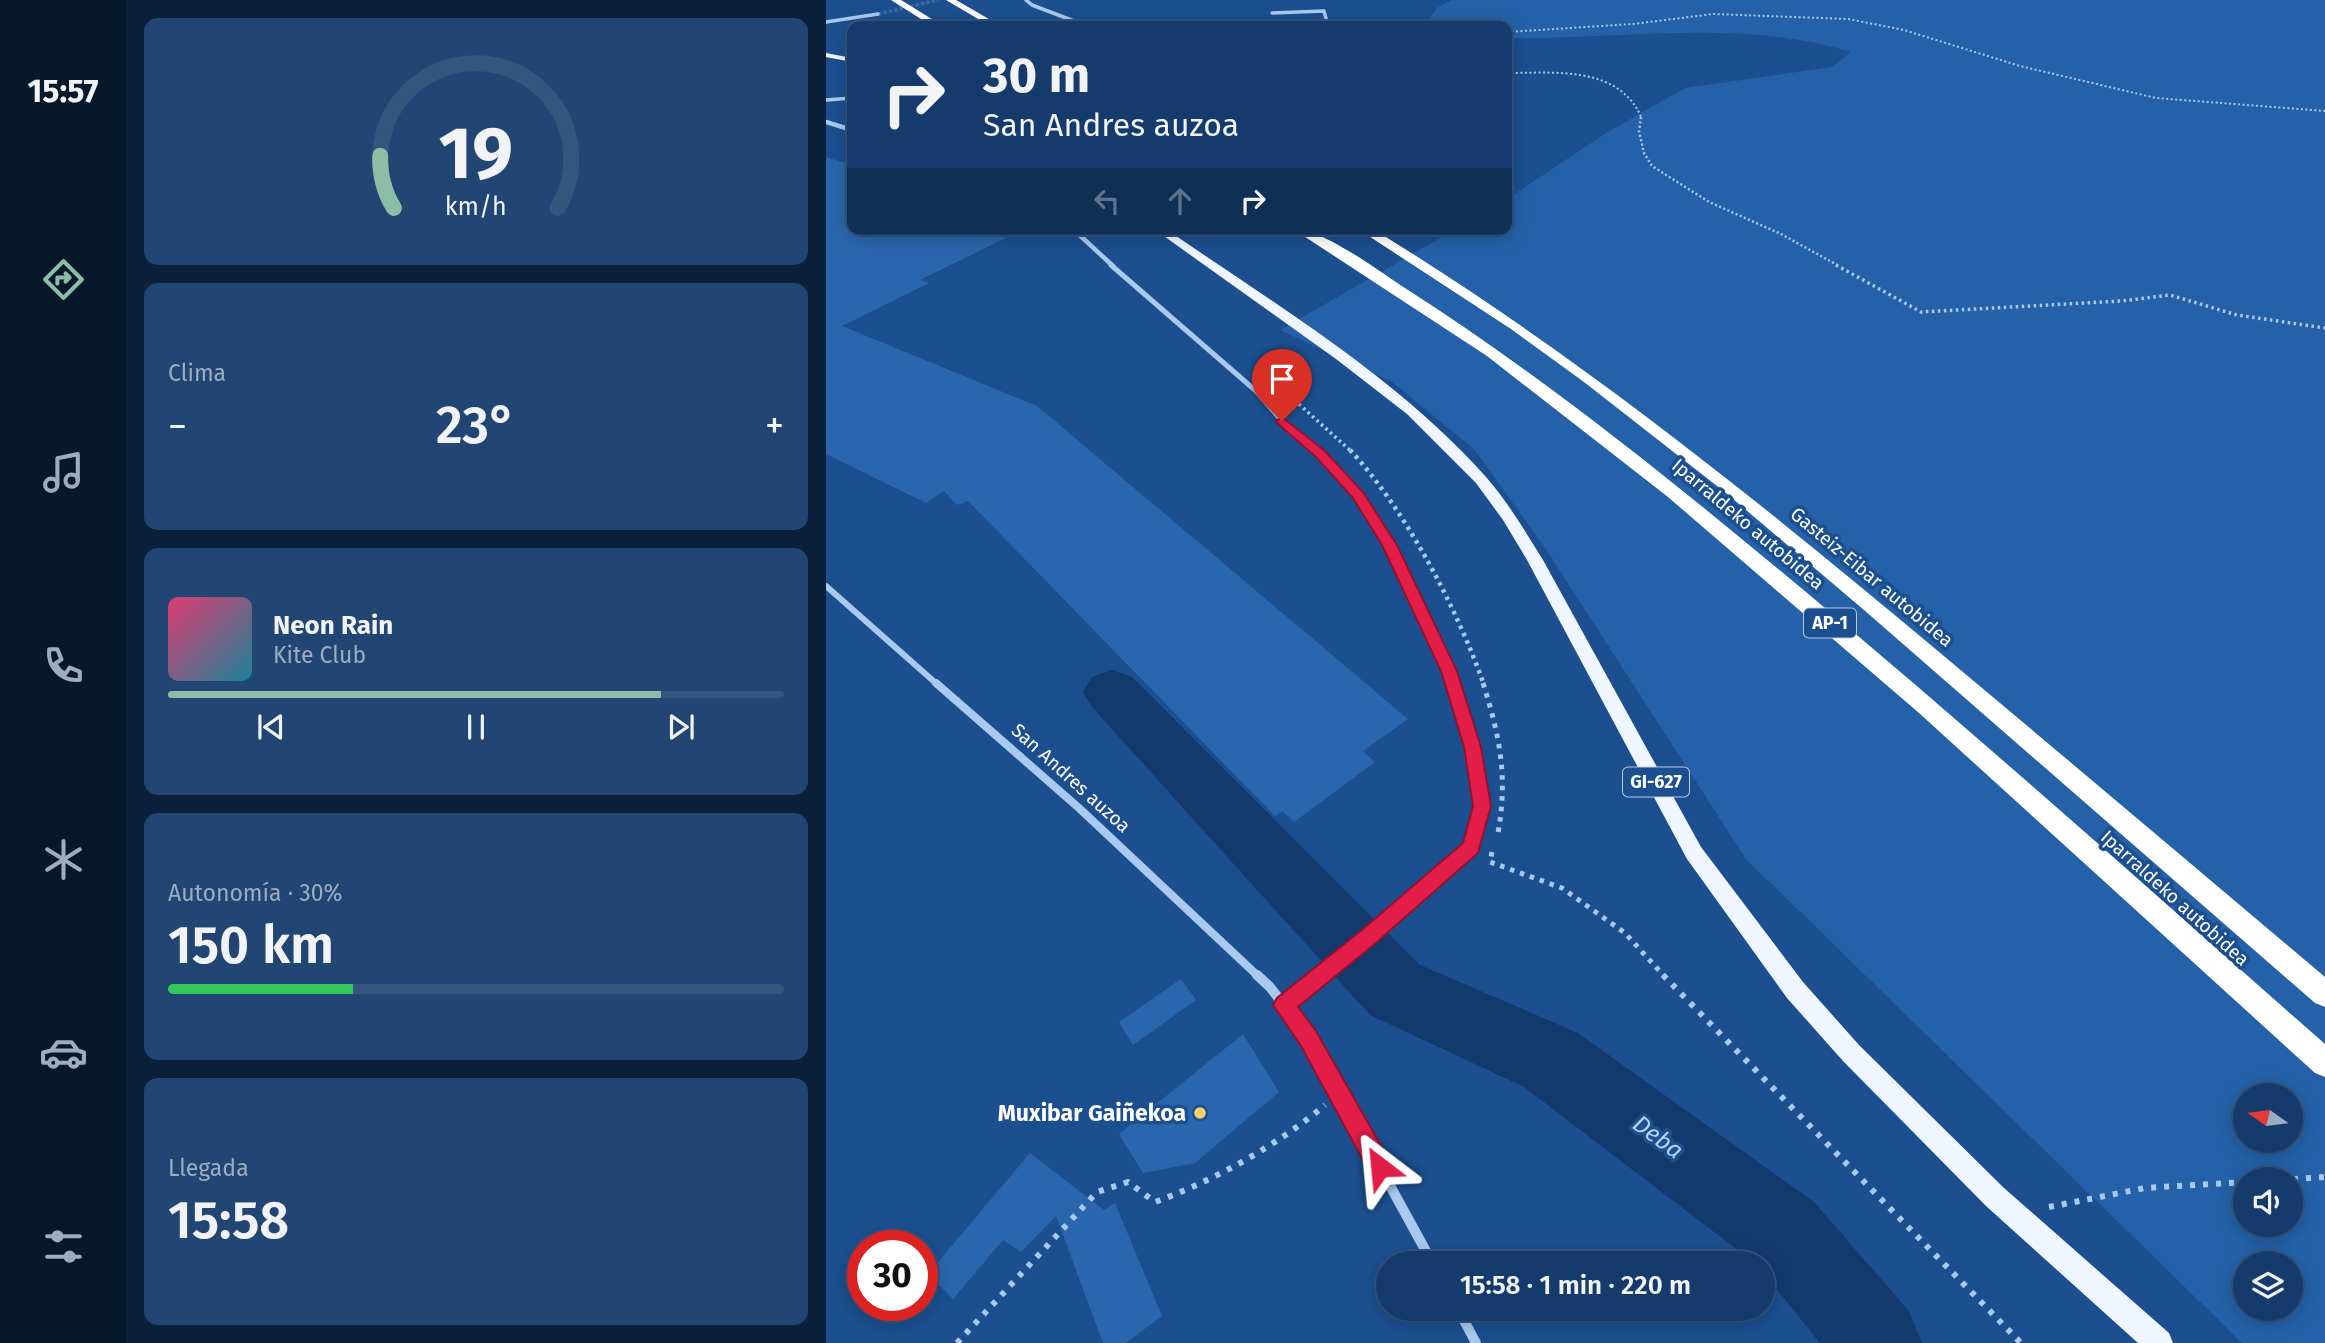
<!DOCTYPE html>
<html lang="es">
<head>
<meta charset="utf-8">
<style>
	:root { --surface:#143b6b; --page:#214673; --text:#f1f3f6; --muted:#9dadc1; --line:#33557e; --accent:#8abfa5 }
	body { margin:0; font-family:"Fira Sans",sans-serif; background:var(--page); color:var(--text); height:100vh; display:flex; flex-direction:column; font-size:26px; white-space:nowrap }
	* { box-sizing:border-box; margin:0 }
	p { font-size:23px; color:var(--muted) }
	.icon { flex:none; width:38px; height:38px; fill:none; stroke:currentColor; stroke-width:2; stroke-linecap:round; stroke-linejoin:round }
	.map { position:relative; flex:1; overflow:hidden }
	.sheet { display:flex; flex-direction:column; gap:18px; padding:18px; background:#0b203b; width:700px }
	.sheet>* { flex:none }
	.hud { position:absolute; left:21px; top:21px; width:665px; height:214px; border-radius:14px; box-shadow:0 4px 18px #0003,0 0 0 2px var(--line); background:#143b6b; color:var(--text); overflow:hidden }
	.needle { width:46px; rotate:284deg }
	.buttons { position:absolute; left:1407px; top:1083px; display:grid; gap:14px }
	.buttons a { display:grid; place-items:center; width:70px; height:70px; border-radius:50%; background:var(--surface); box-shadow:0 4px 18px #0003,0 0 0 2px var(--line); font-size:35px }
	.speed { position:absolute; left:21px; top:1230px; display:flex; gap:14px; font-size:35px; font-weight:700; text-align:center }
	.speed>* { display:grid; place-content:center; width:91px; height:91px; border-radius:50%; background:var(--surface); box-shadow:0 4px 18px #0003,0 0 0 2px var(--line); line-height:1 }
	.speed .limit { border:10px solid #d22; background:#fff; color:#111 }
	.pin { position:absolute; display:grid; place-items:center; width:60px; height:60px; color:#fff; margin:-72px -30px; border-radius:50% 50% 50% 0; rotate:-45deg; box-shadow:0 0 7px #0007 }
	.pin .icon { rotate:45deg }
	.me { position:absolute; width:77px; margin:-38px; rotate:331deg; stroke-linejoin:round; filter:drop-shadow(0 0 5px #0008) }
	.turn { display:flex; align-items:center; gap:24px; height:147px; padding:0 21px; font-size:32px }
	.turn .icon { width:91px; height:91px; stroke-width:2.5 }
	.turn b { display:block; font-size:49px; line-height:60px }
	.lanes { display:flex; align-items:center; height:66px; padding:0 21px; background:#0003; justify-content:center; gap:35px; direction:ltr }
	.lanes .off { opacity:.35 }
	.big { font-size:52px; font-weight:600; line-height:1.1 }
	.sheet .widget { flex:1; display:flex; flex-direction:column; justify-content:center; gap:10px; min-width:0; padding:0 24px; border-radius:14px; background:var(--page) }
	.sheet .dial { align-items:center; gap:0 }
	.dial svg { height:182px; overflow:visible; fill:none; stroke:var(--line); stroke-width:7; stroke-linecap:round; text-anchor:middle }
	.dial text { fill:var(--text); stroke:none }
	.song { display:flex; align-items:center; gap:21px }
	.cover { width:84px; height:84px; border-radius:10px; background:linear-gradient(135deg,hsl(340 70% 55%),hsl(190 70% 35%)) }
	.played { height:7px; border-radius:4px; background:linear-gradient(90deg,var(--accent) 80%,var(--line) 80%) }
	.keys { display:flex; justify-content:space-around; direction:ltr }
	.heat { display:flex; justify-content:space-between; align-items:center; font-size:38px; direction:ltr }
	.charge { height:10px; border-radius:5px; background:linear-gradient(90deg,#34c759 30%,var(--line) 0) }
	.trip { position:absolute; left:550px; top:1251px; width:399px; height:70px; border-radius:35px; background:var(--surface); box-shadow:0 4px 18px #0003,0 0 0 2px var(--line); font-weight:600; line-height:70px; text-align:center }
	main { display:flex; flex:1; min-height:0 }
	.menu { display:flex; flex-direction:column; width:126px; justify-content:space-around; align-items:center; background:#08182b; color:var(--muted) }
	.menu .icon { width:49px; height:49px }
	.menu .selected { color:var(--accent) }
	.menu b { font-size:32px; color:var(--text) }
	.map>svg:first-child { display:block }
</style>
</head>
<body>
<main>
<nav class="menu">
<b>15:57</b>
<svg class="icon selected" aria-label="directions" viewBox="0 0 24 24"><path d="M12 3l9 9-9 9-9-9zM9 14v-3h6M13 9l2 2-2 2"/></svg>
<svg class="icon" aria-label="music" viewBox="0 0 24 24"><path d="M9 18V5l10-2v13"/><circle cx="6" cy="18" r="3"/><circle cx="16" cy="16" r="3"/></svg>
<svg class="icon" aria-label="phone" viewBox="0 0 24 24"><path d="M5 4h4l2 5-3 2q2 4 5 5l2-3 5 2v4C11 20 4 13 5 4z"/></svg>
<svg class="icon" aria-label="climate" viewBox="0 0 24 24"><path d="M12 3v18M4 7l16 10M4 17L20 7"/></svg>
<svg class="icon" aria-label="car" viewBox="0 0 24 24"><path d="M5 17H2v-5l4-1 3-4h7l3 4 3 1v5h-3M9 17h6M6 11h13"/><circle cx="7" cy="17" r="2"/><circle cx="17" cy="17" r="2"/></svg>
<svg class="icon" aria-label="filters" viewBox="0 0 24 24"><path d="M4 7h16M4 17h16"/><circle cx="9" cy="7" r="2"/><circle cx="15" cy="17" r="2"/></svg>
</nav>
<section class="sheet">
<div class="widget dial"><svg viewBox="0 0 100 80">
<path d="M14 69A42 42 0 1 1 86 69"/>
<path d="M14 69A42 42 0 0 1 8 46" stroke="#8abfa5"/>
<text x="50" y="56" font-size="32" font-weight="700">19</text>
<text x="50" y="72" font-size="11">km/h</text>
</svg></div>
<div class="widget"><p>Clima</p>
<div class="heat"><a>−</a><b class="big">23°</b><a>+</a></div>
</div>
<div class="widget">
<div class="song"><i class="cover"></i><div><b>Neon Rain</b><p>Kite Club</p></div></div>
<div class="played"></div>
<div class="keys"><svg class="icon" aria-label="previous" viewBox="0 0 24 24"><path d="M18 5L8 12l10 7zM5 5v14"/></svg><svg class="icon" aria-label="pause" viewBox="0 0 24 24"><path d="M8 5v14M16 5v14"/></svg><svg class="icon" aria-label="next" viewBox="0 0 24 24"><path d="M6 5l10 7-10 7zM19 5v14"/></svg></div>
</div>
<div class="widget"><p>Autonomía · 30%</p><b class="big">150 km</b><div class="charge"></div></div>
<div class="widget"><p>Llegada</p><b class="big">15:58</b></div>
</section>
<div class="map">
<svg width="1499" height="1343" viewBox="0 0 1499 1343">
	<rect width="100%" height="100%" fill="#1b4f8f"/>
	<path fill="#2461a8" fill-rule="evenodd" d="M626 0H1499V1343H1416L920 859 719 548 649 450 566 382 454 330 630 229H681V199L780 133 859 88 1006 67 1025 52C913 18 796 40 681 38V26H598L611 8ZM1419 1096H1465V1141H1419ZM1419 1180H1465V1225H1419ZM1419 1264H1465V1309H1419Z"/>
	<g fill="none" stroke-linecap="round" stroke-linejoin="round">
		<path fill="#123a6d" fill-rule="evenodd" d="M286 670 306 677 594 965 752 1033 988 1202 1083 1311 1096 1343H994L936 1271V1264H930L698 1087 544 1015 266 707 257 692 266 677Z"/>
	</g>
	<g fill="#2a66ad">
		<path d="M0 157 26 165V229H198L94 280 103 283 16 326 211 406 582 719 537 751 549 762 468 822 456 811 449 816 142 501 131 505 118 491 100 503 0 454Z"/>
		<path d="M355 979 370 1000 307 1045 293 1022Z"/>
		<path d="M417 1034 453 1092 369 1163 317 1173 293 1134Z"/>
		<path d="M204 1153 278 1210 289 1203 336 1316 300 1343H277L230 1216 195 1252 177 1240 127 1299 102 1274Z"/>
	</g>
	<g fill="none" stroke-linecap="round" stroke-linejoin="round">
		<path stroke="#3d69a0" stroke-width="3.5" stroke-dasharray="3.5 2" stroke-linecap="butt" d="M52 14 112 0"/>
		<g stroke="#a9c9ee" stroke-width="2" stroke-dasharray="2 2.5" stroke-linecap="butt">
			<path d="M681 32 807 24 887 14 1022 19 1078 30 1194 66 1330 98 1499 111"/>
			<path d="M681 73C729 73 794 65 816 119"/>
		</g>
		<path stroke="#a9c9ee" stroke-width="2.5" stroke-dasharray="2 2.5" stroke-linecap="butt" d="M815 117 813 131 818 153 826 166 883 202 955 234 1013 266"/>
		<g stroke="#a9c9ee" stroke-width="3.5" stroke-dasharray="2.5 3.5" stroke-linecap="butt">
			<path d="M1010 265 1095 312 1295 301 1344 295 1411 315 1499 328"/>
			<path d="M455 388 526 452"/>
		</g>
		<path stroke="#a9c9ee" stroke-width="4.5" stroke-dasharray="3.5 4.5" stroke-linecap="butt" d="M524 450C579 509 631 608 658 685"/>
		<g stroke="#a9c9ee" stroke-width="5" stroke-dasharray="4.5 6" stroke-linecap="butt">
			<path d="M657 683C674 737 682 777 672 833"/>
			<path d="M666 852 664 862 736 888 799 933 839 977"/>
		</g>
		<g stroke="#a9c9ee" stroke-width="6" stroke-dasharray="5 8" stroke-linecap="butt">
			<path d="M837 975 1195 1343"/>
			<path d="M1454 1180 1499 1177"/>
			<path d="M1223 1207 1319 1188 1419 1182"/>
			<path d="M131 1343 271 1192 302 1182 329 1202C387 1181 452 1145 499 1105"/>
		</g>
		<g stroke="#a9c9ee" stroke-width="3.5">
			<path d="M200 0 206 5 261 26"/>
			<path d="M446 13 498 11 502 26"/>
			<path d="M0 22 52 14"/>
			<path d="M0 100 26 98"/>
		</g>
		<g stroke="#a9c9ee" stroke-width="4.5">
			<path d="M0 122 26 130"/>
			<path d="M247 229 287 266"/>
		</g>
		<path stroke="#a9c9ee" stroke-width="5" d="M285 265 430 391 456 421 492 452"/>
		<g stroke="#a9c9ee" stroke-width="6">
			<path d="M490 450 533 495 563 545 627 685"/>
			<path d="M0 586 112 685"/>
		</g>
		<g stroke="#a9c9ee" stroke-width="8">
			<path d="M110 683 253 808 433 977"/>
			<path d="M495 977 645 847 656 806 646 747 627 683"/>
		</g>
		<g stroke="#a9c9ee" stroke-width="10">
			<path d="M431 975 444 987 483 1038 607 1264"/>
			<path d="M458 1005 497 975"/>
			<path d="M632 1309 650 1343"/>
		</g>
		<g fill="#f0f6ff" fill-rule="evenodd">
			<path d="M0 53 26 58V62L0 57Z"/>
			<path d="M328 229H340C450 305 570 376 660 477 682 502 699 531 717 560L875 847 977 982 1033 1045 1178 1188 1343 1333 1347 1343H1312L1160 1206 1017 1061 961 998 861 859 701 560 677 520 650 483 581 414 510 359Z"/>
		</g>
		<g fill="#fff" fill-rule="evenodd">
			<path d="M65 0H75L117 26H106Z"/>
			<path d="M120 0H130L175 26H164Z"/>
			<path d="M467 229C498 229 554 272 582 290 730 385 865 496 999 608 1168 750 1333 898 1499 1044V1077L1489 1073 1093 713 842 497 661 356Z"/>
			<path d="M532 229H547C756 357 944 510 1131 667 1254 770 1376 873 1499 977V1007L1489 1003 1038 610 900 493 758 382 685 329Z"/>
		</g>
	</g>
	<path fill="#e11d48" stroke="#92132f" stroke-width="2" d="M456 417 499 451 537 492 571 545 631 671 655 747 665 806 652 853 551 942 472 1007 490 1031 562 1158 565 1167 562 1175 554 1178 545 1175 475 1046 447 1005 451 998 537 929 637 843 647 806 638 747 615 671 556 545 527 498 490 457 451 423 450 421Z"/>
	<circle fill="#ffd166" stroke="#1b4f8f" stroke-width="2.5" cx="374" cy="1113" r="7"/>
	<g text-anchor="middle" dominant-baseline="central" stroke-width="7" stroke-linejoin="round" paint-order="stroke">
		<g fill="#1b4f8f" stroke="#bbcadd" stroke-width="2">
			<rect x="978" y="608.5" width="52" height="29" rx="5"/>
			<rect x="797" y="767.5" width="66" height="29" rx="5"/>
		</g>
		<g font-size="18" font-weight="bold" fill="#fff">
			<text x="1004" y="623">AP-1</text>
			<text x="830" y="782">GI-627</text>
		</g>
		<g font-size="19" fill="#fff" stroke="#1b4f8f">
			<text transform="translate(922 524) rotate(40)">Iparraldeko autobidea</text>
			<text transform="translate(1046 577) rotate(40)">Gasteiz-Eibar autobidea</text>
			<text transform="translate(245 778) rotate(42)">San Andres auzoa</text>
			<text transform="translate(1349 898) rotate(42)">Iparraldeko autobidea</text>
		</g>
		<g font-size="23" font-weight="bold" fill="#fff" stroke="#1b4f8f" text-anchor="end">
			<text x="360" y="1113">Muxibar Gaiñekoa</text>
		</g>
		<g font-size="24" font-style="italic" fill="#b5d3f5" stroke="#1b4f8f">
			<text transform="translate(832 1137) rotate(36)">Deba</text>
		</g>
	</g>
</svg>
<div class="buttons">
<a><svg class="needle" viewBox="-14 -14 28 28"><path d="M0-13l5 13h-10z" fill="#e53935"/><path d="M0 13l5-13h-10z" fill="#9dadc1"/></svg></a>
<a><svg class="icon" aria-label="sound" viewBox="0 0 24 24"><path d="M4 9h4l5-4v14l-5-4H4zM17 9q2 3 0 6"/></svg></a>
<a><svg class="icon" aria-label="layers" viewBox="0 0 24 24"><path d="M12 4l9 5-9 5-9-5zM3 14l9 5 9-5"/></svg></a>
</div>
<div class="speed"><div class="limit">30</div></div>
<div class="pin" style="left:456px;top:421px;background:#d93025"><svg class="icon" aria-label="arrive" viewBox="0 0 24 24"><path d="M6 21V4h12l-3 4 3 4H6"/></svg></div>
<svg class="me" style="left:554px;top:1167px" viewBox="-20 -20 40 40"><path d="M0-17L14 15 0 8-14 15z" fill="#e11d48" stroke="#fff" stroke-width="4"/></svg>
<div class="trip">15:58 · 1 min · 220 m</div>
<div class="hud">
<div class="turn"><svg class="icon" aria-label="right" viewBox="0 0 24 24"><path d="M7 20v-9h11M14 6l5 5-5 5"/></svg><div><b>30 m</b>San Andres auzoa</div></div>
<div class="lanes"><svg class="icon off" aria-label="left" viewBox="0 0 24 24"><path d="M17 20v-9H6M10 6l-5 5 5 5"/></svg><svg class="icon off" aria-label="ahead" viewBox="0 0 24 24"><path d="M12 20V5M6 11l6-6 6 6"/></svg><svg class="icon" aria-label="right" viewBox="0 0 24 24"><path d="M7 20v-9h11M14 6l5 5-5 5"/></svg></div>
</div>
</div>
</main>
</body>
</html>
